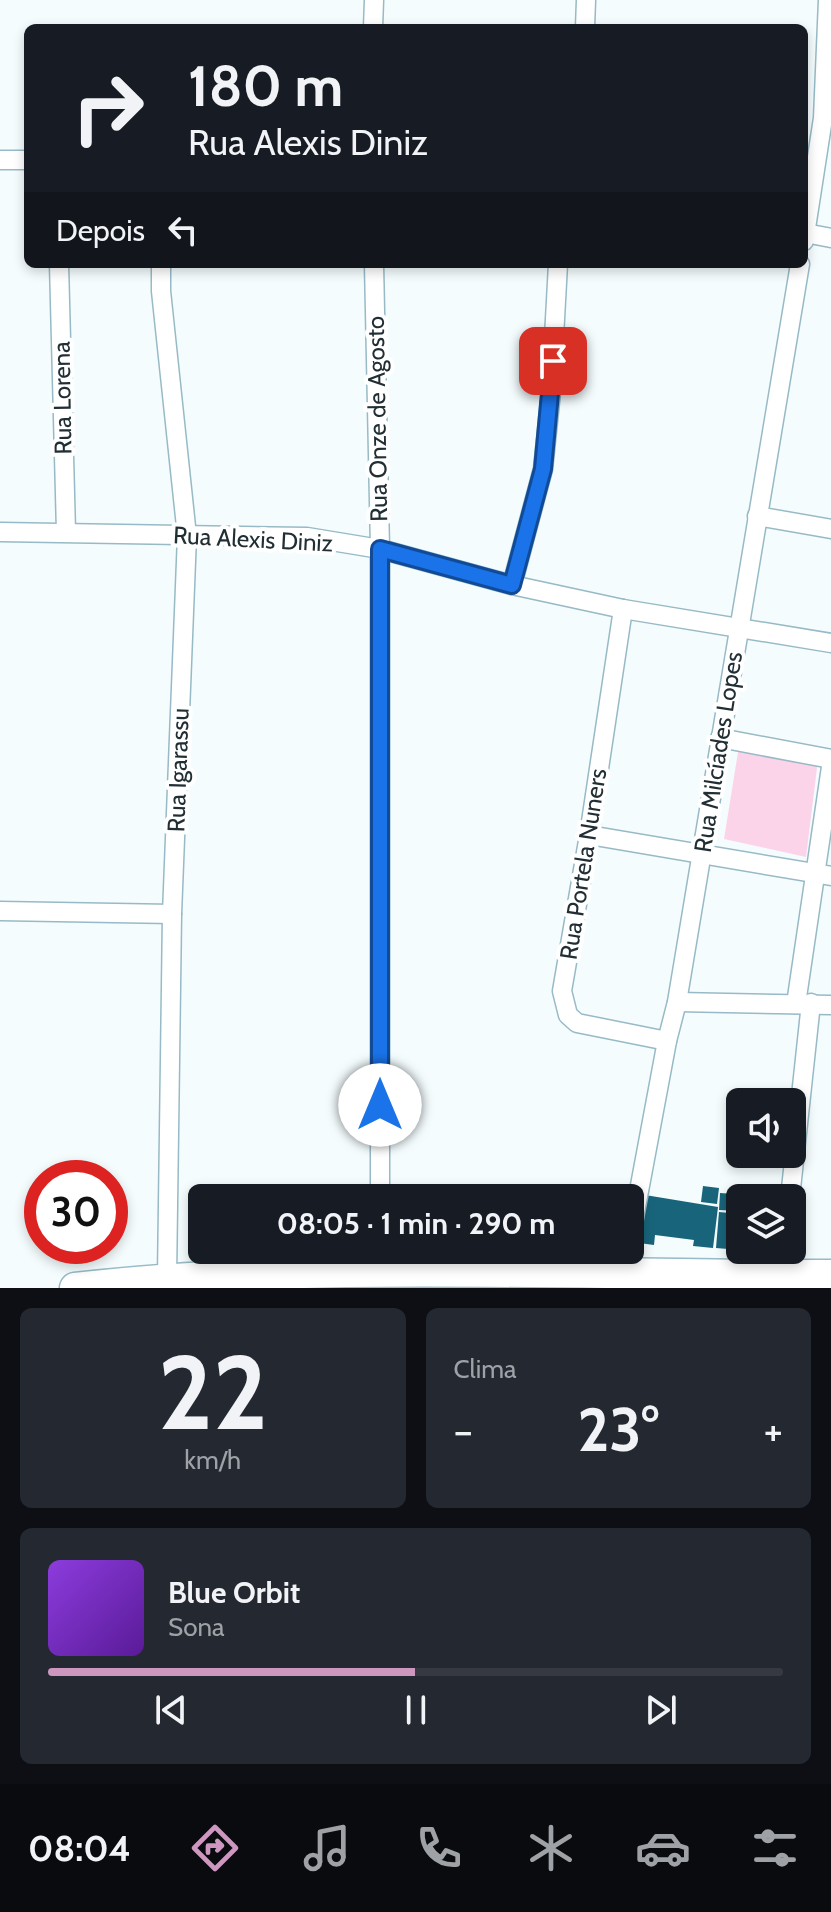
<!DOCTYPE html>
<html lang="pt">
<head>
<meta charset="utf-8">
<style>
	:root { --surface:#171b24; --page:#242831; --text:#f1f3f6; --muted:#9ea1a6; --line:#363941; --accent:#cd97c0 }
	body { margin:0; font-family:Cabin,sans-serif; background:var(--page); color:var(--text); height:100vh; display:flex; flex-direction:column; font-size:30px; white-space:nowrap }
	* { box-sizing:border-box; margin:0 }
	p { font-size:26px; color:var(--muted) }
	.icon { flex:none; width:44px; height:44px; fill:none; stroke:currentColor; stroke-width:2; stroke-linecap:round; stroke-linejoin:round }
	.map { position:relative; height:1288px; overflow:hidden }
	.panel { display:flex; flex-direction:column; gap:20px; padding:20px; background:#0d0f14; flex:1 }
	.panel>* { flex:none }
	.hud { position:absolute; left:24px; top:24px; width:784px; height:244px; border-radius:12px; box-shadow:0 4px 12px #0003; background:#171b24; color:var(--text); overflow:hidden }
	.controls { position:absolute; left:726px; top:1088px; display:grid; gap:16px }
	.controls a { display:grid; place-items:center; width:80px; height:80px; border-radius:12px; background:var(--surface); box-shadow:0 4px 12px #0003; font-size:40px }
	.speed { position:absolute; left:24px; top:1160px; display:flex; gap:16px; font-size:40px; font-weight:700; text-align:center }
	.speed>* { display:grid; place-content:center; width:104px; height:104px; border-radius:50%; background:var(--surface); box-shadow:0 4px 12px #0003; line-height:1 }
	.speed .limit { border:12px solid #d22; background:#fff; color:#111 }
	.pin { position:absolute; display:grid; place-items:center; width:68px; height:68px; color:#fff; margin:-34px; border-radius:16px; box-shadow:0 4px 12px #0006 }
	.me { position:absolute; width:88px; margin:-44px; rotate:0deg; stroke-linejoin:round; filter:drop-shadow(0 0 6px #0008) }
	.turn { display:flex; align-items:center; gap:28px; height:168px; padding:0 32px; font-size:36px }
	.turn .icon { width:104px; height:104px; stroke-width:2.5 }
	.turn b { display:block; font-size:56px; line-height:68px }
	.then { display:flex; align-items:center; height:76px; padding:0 32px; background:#0003; gap:16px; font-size:30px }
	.big { font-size:60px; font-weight:800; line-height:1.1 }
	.panel .tile { flex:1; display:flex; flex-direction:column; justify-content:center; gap:12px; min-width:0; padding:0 28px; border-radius:12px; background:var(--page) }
	.panel .dial { align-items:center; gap:0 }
	.dial b { font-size:104px; line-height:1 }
	.song { display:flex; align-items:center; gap:24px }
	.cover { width:96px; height:96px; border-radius:12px; background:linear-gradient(135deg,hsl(270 70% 55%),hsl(270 70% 35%)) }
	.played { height:8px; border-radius:4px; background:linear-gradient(90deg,var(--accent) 50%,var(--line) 50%) }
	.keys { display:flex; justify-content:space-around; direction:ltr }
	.heat { display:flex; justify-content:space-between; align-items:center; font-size:44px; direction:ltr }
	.panel .tiles { flex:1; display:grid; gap:20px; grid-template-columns:1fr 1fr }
	.tile:last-child { grid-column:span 2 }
	.trip { position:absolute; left:188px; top:1184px; width:456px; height:80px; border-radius:12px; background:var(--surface); box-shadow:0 4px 12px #0003; font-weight:800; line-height:80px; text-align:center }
	.tabs { display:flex; height:128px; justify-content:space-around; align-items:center; background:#090b0e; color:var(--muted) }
	.tabs .icon { width:56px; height:56px }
	.tabs .selected { color:var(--accent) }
	.tabs b { font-size:36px; color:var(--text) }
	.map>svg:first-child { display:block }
</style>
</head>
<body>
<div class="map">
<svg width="831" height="1288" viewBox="0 0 831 1288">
	<rect width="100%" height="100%" fill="#f4fcfe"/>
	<path fill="#fbd4ea" d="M739 746 818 760 806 857 724 839Z"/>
	<g fill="#18657b">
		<path d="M703 1186 719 1188 717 1204 701 1202Z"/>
		<path d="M720 1193 762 1196V1198H740V1211L719 1210Z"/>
		<path d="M645 1195 718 1207 713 1248 693 1246 694 1240 655 1235 654 1245 639 1243Z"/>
		<path d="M719 1212 740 1214V1250L716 1248Z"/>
	</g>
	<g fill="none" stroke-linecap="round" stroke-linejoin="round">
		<defs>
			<g id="minor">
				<path d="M373 28 374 0"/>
				<path d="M585 28 586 0"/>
				<path d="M0 160H28"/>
				<path d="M805 233 831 238"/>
				<path d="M804 241 823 118 828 0"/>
				<path d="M59 264 66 532"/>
				<path d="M161 264V291L187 536 172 914 167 1278"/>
				<path d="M374 264 380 549V1198"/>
				<path d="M757 516 831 529"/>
				<path d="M0 532 307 537 380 549 512 585 623 609 831 643"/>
				<path d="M512 585 543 469 551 392 558 264"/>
				<path d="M623 609 589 835 562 991 568 1015 577 1023 667 1041"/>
				<path d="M720 738 831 759"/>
				<path d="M589 835 831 876"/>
				<path d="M0 911 172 914"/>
				<path d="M677 1002 831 1005"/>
				<path d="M796 1004 831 767"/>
				<path d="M790 1198 811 1003"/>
				<path d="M630 1239 667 1041 677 1002 800 264"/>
				<path d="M380 1250V1273"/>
				<path d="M782 1276 785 1250"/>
			</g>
			<path id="primary" d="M75 1288C325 1260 579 1276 831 1275"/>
		</defs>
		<use href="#minor" stroke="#97bac6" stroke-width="21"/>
		<use href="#primary" stroke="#97bac6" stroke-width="33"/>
		<use href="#minor" stroke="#fff" stroke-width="18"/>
		<use href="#primary" stroke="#fff" stroke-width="30"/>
	</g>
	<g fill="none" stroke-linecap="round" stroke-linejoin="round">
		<defs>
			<path id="route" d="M380 1105V549L512 585 543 469 553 361"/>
		</defs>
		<use href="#route" stroke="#114b97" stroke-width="20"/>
		<use href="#route" stroke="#1a73e8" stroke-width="14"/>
	</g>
	<g text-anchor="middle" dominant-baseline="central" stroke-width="8" stroke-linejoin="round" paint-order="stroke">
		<g font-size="24" fill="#212f34" stroke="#fff">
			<text transform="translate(62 398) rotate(-91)">Rua Lorena</text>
			<text transform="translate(377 419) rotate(-91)">Rua Onze de Agosto</text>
			<text transform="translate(253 539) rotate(3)">Rua Alexis Diniz</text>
			<text transform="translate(718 752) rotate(-81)">Rua Milcíades Lopes</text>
			<text transform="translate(178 770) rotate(-88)">Rua Igarassu</text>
			<text transform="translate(583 864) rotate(-81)">Rua Portela Nuners</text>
		</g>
	</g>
</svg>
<div class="controls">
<a><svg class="icon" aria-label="sound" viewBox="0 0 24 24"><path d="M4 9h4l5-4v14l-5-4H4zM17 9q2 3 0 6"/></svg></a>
<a><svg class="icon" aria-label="layers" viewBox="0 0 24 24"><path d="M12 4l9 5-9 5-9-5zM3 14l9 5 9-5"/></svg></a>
</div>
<div class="speed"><div class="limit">30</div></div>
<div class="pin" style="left:553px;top:361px;background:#d93025"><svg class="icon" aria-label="arrive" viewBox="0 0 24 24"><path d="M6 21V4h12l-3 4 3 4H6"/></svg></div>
<svg class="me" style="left:380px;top:1105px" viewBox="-20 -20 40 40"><circle r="19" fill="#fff"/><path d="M0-13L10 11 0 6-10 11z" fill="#1a73e8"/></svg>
<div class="trip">08:05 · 1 min · 290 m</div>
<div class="hud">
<div class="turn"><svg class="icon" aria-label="right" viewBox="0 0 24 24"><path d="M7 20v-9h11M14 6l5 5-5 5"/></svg><div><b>180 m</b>Rua Alexis Diniz</div></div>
<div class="then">Depois<svg class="icon" aria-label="left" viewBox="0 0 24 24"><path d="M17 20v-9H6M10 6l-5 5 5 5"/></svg></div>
</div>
</div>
<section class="panel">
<div class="tiles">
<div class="tile dial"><b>22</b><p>km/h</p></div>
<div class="tile"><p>Clima</p>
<div class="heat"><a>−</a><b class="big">23°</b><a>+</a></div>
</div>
<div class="tile">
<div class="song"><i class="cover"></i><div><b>Blue Orbit</b><p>Sona</p></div></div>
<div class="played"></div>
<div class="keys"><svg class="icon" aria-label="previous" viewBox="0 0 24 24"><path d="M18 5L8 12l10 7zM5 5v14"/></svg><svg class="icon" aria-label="pause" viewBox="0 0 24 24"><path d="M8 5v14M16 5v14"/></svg><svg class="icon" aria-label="next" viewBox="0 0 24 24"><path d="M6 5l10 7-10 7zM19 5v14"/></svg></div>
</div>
</div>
</section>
<nav class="tabs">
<b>08:04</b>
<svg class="icon selected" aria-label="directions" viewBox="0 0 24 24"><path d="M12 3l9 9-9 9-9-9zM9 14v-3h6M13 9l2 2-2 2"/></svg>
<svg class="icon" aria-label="music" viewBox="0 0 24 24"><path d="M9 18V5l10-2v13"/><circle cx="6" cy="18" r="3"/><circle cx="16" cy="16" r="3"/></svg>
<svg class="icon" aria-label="phone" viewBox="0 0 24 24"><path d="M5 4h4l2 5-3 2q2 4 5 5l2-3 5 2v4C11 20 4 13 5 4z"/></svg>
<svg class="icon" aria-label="climate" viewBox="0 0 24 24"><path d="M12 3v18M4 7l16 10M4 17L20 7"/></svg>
<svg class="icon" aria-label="car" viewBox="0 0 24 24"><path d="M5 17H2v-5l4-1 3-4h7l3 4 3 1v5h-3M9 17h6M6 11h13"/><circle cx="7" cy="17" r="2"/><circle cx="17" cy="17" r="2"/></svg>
<svg class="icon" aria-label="filters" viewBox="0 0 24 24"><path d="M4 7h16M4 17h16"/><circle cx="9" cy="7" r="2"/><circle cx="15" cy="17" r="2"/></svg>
</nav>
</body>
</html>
